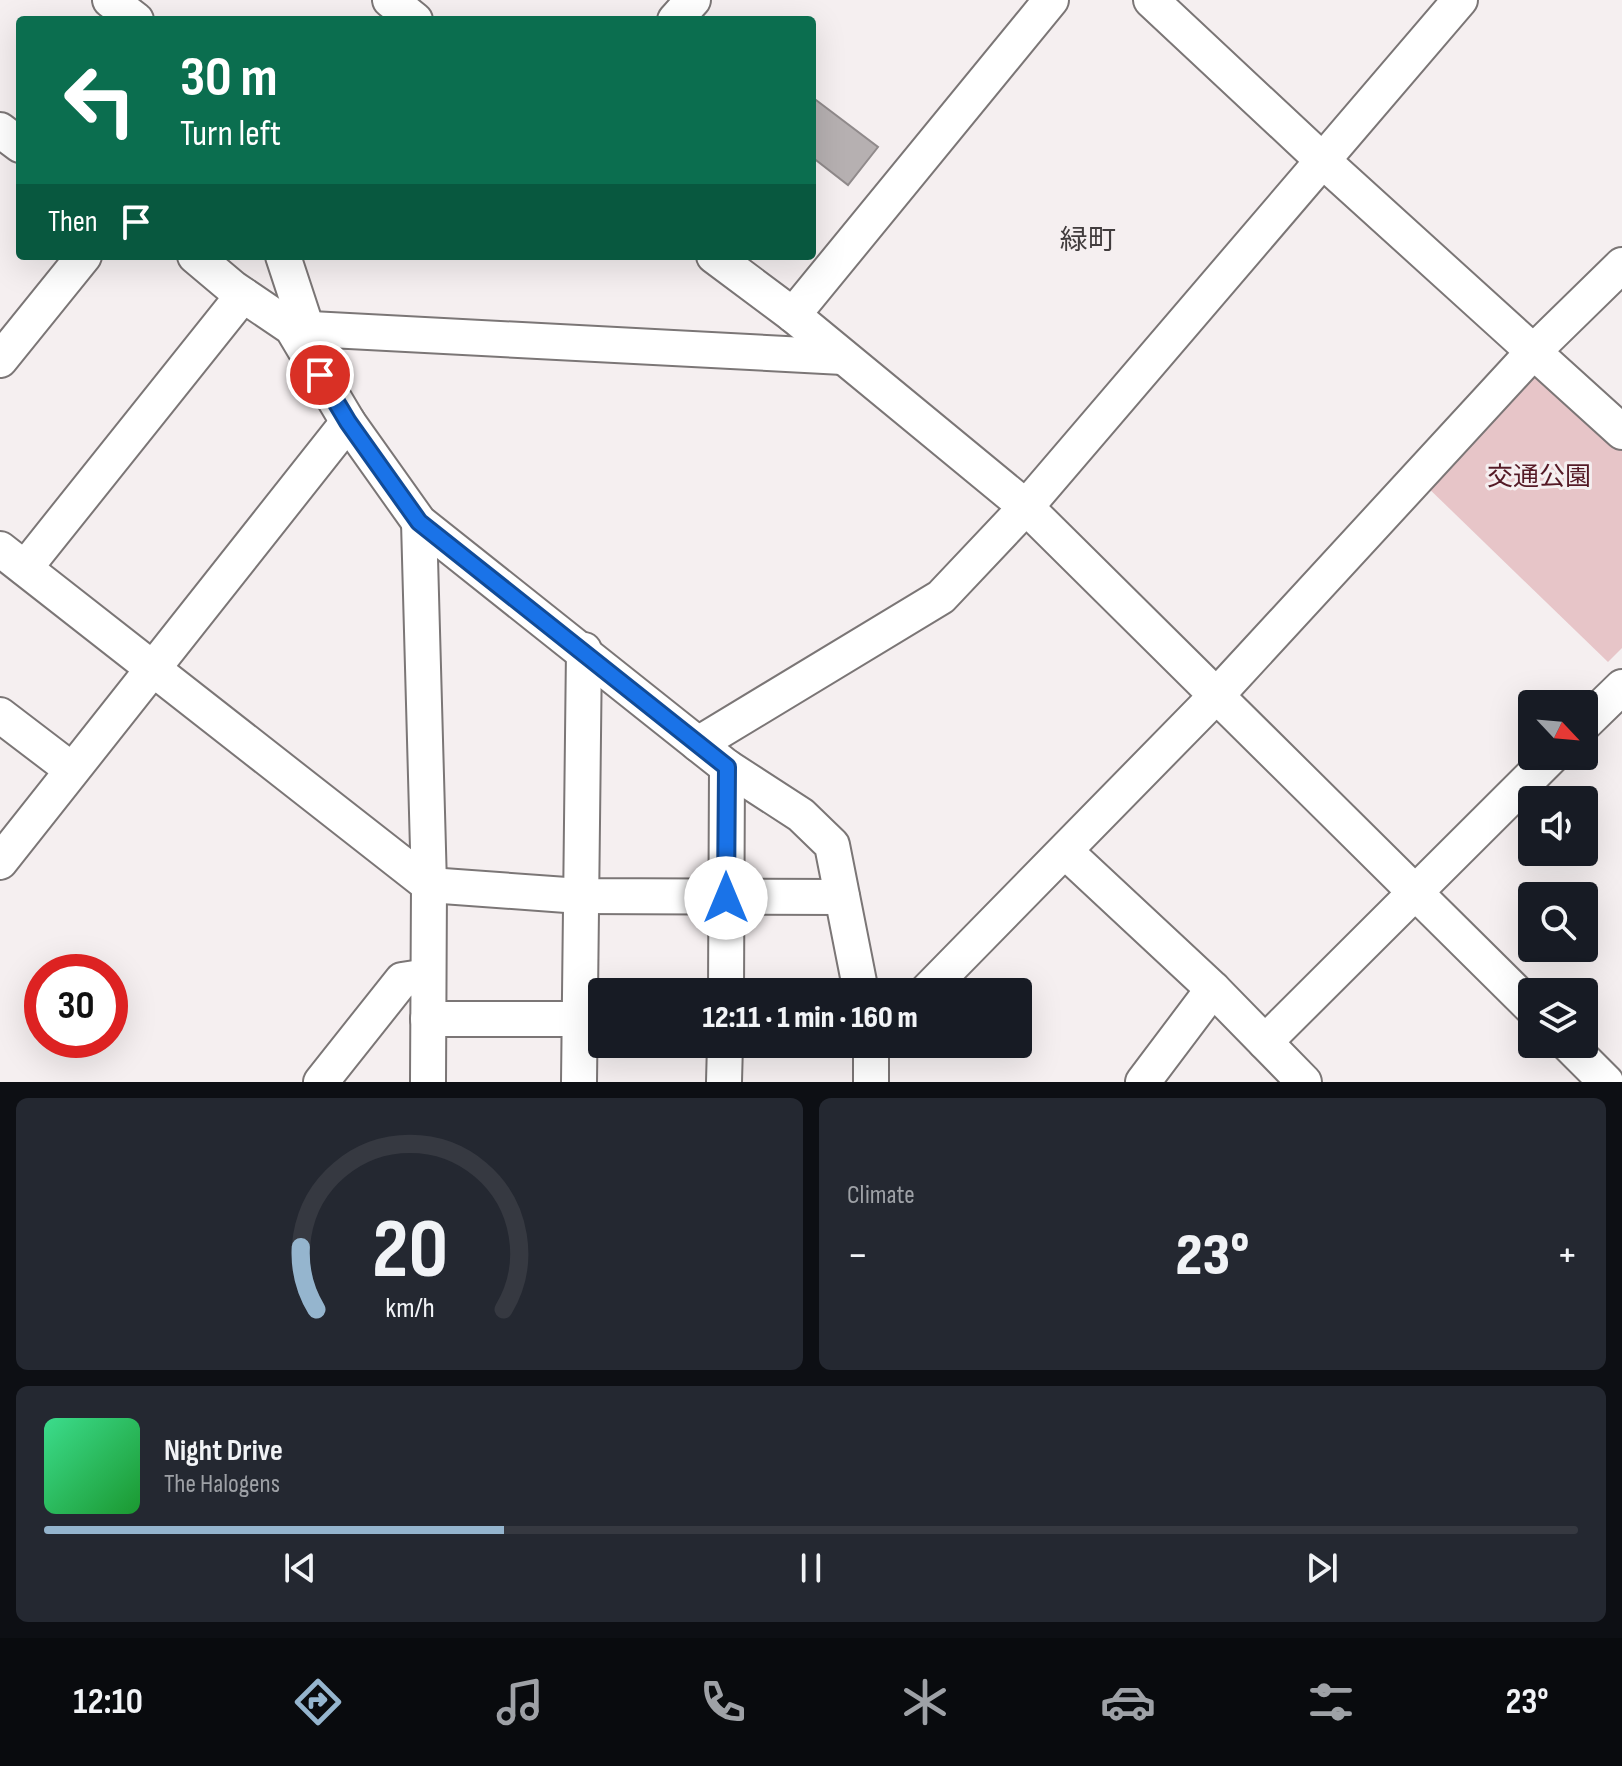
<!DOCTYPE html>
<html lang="en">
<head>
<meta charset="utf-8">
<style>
	:root { --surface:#171b24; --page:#242831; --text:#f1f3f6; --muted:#9ea1a6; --line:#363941; --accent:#95b5ce }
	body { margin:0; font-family:"Sofia Sans Condensed","Noto Sans JP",sans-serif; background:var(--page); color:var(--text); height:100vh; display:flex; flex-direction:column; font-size:30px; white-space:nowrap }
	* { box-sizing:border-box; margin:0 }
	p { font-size:26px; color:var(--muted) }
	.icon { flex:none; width:44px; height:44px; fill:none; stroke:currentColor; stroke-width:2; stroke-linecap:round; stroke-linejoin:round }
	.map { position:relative; height:1082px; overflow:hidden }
	.drawer { display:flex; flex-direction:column; gap:16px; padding:16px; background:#0d0f14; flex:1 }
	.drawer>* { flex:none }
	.banner { position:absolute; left:16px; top:16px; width:800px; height:244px; border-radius:8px; box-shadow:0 8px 32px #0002; background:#0b6e4f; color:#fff; overflow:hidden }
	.needle { width:52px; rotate:116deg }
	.controls { position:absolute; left:1518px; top:690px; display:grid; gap:16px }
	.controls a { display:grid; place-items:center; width:80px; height:80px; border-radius:8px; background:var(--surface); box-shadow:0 8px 32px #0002; font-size:40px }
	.speed { position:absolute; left:24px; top:954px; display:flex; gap:16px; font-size:40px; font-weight:700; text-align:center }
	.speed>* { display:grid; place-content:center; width:104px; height:104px; border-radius:50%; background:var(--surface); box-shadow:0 8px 32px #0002; line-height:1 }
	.speed .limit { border:12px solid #d22; background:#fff; color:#111 }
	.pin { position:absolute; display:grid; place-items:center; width:68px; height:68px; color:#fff; margin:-34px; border:4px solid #fff; border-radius:50%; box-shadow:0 2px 8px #0007 }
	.me { position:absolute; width:88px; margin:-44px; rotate:0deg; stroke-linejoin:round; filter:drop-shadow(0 0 6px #0008) }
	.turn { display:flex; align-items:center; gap:28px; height:168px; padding:0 32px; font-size:36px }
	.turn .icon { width:104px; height:104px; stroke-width:2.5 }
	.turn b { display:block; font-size:56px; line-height:68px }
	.then { display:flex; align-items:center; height:76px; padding:0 32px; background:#0003; gap:16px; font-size:30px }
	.big { font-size:60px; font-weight:800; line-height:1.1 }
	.drawer .widget { flex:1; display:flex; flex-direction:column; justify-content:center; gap:12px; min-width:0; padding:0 28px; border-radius:12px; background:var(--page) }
	.drawer .dial { align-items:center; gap:0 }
	.dial svg { height:208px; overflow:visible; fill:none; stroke:var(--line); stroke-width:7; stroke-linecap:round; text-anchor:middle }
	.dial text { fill:var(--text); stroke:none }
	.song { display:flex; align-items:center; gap:24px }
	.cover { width:96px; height:96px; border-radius:12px; background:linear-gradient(135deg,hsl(150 70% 55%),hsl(130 70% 35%)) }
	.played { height:8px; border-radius:4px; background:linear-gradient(90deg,var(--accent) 30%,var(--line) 30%) }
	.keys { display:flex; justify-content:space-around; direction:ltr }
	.heat { display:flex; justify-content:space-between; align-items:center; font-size:44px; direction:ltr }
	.drawer .tiles { flex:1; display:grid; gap:16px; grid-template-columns:1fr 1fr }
	.widget:last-child { grid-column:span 2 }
	.trip { position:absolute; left:588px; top:978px; width:444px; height:80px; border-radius:8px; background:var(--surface); box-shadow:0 8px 32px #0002; font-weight:800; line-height:80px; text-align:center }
	.dock { display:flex; height:128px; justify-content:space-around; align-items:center; background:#090b0e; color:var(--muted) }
	.dock .icon { width:56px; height:56px }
	.dock .current { color:var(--accent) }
	.dock b { font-size:36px; color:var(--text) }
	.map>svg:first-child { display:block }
</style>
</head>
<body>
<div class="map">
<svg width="1622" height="1082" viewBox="0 0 1622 1082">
	<rect width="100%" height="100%" fill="#f5eff0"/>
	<path fill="#e7c5c8" d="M1533 360 1622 437V648L1608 662 1421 481Z"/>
	<path fill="#b6b0b1" stroke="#908a8b" stroke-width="2" d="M812 97 878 147 848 185 812 157Z"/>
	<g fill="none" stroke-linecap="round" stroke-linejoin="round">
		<defs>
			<g id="minor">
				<path d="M110 0 136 20"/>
				<path d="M390 0 415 20"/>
				<path d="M1151 0 1321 159 1622 432"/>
				<path d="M675 20 693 0"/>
				<path d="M0 130 20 145"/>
				<path d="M195 256 233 288 292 328 348 422 419 522 727 767 801 815 832 845 861 992"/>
				<path d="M283 256 307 329"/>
				<path d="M714 256 793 315 1026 507 1532 1008"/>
				<path d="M793 315 1051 0"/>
				<path d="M292 328 843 357"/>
				<path d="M0 360 84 256"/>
				<path d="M419 522 429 885 428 1082"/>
				<path d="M0 549 429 885 580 896 842 897"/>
				<path d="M25 568 243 295"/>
				<path d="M0 715 72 770"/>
				<path d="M1584 724 1622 687"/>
				<path d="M698 744 941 597 1026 507 1460 0"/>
				<path d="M1066 852 1213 989 1304 1082"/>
				<path d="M0 862 348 422"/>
				<path d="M726 992 727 767"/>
				<path d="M926 992 1217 695 1534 351 1622 265"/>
				<path d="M428 1019H602"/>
				<path d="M1265 1042 1552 756"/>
				<path d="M1568 1044 1606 1082"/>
				<path d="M321 1082 402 980 428 976"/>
				<path d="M579 1082 584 650"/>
				<path d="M724 1082 725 1044"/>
				<path d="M871 1082V1044"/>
				<path d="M1143 1082 1213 989"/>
			</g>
		</defs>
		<use href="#minor" stroke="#7b7676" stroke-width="38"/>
		<use href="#minor" stroke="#fff" stroke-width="34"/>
	</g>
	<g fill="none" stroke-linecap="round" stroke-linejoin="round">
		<defs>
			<path id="route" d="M320 375 348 422 419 522 727 767 726 898"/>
		</defs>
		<use href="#route" stroke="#114b97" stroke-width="20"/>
		<use href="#route" stroke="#1a73e8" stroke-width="14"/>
	</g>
	<g text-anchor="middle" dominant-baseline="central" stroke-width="6" stroke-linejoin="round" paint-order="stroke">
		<g font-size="26" fill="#541925" stroke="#f5eff0">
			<text x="1539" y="477">交通公園</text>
		</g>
		<g font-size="28" fill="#413c3d" stroke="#f5eff0">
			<text x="1088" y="240">緑町</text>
		</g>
	</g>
</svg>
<div class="controls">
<a><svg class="needle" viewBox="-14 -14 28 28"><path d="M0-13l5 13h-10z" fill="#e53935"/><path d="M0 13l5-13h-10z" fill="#9ea1a6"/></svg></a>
<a><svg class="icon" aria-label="sound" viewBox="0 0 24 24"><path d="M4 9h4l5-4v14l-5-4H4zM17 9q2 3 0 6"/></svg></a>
<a><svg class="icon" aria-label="search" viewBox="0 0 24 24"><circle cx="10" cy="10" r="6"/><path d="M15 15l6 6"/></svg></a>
<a><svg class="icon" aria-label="layers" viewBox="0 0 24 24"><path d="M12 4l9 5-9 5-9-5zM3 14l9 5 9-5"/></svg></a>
</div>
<div class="speed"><div class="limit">30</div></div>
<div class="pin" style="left:320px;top:375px;background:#d93025"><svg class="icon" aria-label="arrive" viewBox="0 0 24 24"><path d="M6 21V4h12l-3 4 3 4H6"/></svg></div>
<svg class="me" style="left:726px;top:898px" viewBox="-20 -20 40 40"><circle r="19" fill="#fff"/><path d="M0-13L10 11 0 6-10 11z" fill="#1a73e8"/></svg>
<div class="trip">12:11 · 1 min · 160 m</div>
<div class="banner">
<div class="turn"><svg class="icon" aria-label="left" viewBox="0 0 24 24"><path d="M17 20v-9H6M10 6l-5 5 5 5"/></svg><div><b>30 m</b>Turn left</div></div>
<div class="then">Then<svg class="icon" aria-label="arrive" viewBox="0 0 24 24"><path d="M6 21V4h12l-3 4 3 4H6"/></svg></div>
</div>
</div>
<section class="drawer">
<div class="tiles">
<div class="widget dial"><svg viewBox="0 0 100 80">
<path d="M14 69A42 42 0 1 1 86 69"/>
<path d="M14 69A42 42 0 0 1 8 45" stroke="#95b5ce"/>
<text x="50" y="56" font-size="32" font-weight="700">20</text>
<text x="50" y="72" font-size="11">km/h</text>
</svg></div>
<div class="widget"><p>Climate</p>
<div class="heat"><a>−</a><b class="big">23°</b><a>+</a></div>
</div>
<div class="widget">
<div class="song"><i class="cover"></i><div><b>Night Drive</b><p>The Halogens</p></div></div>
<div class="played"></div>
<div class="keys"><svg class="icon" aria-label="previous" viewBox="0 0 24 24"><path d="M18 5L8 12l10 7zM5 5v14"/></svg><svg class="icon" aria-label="pause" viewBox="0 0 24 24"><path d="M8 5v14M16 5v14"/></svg><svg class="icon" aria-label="next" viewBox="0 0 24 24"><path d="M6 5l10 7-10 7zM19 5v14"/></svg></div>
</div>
</div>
</section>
<nav class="dock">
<b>12:10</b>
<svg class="icon current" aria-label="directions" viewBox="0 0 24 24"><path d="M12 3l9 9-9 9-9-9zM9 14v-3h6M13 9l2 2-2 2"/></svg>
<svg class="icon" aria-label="music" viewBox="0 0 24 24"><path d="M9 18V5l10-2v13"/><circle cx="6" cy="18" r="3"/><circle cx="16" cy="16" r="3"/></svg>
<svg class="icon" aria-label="phone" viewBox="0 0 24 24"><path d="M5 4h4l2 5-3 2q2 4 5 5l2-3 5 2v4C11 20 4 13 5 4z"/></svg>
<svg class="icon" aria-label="climate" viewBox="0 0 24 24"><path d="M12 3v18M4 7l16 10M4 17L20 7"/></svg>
<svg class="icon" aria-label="car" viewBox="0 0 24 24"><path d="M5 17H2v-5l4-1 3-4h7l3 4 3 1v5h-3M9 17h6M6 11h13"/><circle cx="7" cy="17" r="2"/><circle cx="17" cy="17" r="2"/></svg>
<svg class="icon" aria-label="filters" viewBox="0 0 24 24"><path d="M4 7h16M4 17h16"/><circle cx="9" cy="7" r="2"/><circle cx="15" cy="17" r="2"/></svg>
<b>23°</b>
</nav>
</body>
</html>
